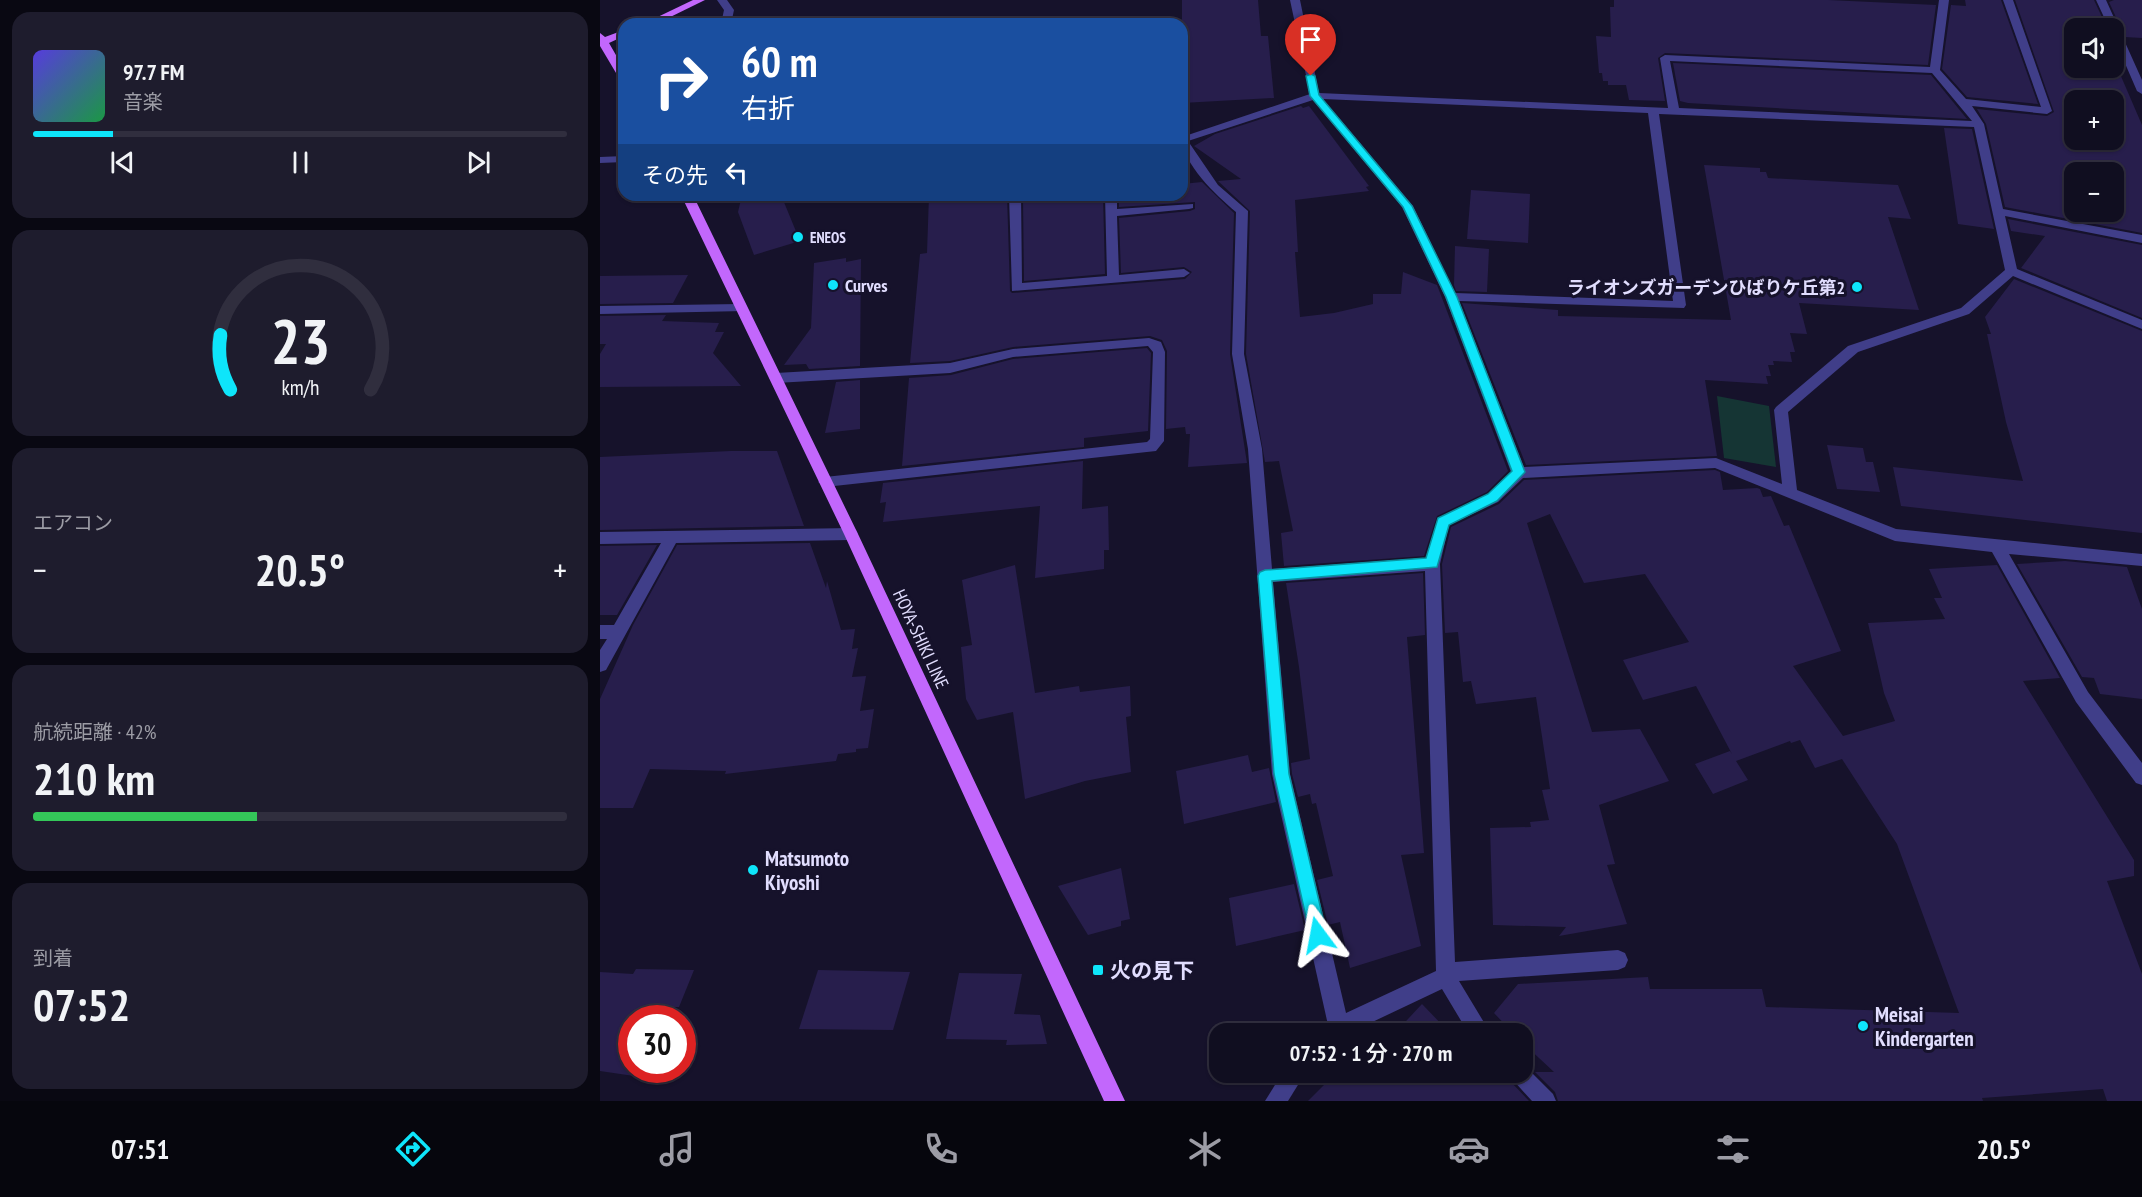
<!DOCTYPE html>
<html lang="ja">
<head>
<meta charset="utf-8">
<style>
	:root { --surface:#100e20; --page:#1e1c2d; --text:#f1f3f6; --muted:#9c9ca5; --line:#302e3e; --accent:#0ee5fa }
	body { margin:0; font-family:"PT Sans Narrow","Noto Sans JP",sans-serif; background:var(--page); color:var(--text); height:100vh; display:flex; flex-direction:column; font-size:22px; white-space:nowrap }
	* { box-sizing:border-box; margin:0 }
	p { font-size:20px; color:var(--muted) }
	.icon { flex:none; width:33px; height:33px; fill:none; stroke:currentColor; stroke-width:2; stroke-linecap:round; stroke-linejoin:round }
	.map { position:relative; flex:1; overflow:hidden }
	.side { display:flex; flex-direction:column; gap:12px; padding:12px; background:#090812; width:600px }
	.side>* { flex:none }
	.hud { position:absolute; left:18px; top:18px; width:570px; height:183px; border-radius:18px; box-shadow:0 2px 4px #0004,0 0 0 2px var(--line); background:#1a4fa0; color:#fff; overflow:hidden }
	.buttons { position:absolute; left:1464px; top:18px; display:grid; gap:12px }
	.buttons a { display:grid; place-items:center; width:60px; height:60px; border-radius:12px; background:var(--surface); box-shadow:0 2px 4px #0004,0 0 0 2px var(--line); font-size:30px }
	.speed { position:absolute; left:18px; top:1005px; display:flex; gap:12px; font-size:30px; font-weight:700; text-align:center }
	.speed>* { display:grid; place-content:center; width:78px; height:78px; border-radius:50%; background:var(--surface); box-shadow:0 2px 4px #0004,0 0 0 2px var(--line); line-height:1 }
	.speed .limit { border:9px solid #d22; background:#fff; color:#111 }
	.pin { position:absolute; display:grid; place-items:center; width:51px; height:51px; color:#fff; margin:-62px -26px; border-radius:50% 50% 50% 0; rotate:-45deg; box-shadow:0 0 6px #0007 }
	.pin .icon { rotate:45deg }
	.me { position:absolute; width:66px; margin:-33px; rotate:347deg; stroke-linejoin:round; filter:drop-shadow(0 0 4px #0008) }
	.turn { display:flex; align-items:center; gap:21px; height:126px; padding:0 24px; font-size:27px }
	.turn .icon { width:78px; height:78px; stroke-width:2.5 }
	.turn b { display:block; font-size:42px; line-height:51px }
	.then { display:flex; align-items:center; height:57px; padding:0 24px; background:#0003; gap:12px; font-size:22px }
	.big { font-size:45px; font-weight:600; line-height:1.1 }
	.side .tile { flex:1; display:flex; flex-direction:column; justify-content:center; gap:9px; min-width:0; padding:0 21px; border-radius:18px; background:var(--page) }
	.side .dial { align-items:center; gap:0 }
	.dial svg { height:156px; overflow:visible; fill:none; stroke:var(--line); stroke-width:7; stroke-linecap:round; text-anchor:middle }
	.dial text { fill:var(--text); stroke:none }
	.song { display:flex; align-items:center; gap:18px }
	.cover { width:72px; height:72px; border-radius:9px; background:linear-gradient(135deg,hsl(250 70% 55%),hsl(140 70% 35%)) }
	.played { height:6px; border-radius:3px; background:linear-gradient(90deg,var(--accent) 15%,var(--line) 15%) }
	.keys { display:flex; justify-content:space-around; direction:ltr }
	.heat { display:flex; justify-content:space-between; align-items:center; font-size:33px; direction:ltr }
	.charge { height:9px; border-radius:4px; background:linear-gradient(90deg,#34c759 42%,var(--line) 0) }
	.trip { position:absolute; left:609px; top:1023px; width:324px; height:60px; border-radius:18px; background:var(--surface); box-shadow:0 2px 4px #0004,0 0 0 2px var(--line); font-weight:600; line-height:60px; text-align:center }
	.tab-bar { display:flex; height:96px; justify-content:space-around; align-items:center; background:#06060d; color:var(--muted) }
	.tab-bar .icon { width:42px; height:42px }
	.tab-bar .selected { color:var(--accent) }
	.tab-bar b { font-size:27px; color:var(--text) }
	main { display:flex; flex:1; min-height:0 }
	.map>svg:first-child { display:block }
</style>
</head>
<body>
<main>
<section class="side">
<div class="tile">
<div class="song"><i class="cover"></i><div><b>97.7 FM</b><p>音楽</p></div></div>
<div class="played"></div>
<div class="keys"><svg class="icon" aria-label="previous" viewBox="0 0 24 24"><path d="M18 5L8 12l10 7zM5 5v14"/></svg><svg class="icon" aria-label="pause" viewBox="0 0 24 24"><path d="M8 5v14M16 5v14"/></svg><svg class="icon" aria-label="next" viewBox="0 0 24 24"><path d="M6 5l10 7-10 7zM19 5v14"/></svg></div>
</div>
<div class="tile dial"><svg viewBox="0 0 100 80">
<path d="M14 69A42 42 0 1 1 86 69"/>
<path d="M14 69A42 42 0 0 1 9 41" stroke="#0ee5fa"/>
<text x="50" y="56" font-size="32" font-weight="700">23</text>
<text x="50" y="72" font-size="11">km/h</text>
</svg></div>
<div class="tile"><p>エアコン</p>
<div class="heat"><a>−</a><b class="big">20.5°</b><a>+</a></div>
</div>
<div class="tile"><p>航続距離 · 42%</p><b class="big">210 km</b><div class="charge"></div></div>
<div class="tile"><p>到着</p><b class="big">07:52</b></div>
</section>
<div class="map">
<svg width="1542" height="1101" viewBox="0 0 1542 1101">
	<rect width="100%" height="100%" fill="#16122b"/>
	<path fill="#153534" d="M1117 396 1169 406 1176 467 1124 458Z"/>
	<g fill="#271e4c" fill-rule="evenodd">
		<path d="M582 0H658L661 36H668L674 98 582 103Z"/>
		<path d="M1014 0H1228L1336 5 1328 65 1065 53 1058 58 1065 101 1029 100 1026 85H1008V81H1003L1002 73H999L996 36 1011 37 1010 7H1014Z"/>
		<path d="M1365 0H1401L1438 104 1367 97 1342 69 1351 5 1366 6Z"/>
		<path d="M1415 0H1494L1507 28H1474V68H1514V60L1542 125V233L1405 207 1386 124 1377 109 1447 116 1454 112ZM1474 100H1514V140H1474ZM1474 172H1514V212H1474Z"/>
		<path d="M1514 0H1542V38L1525 37 1509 2Z"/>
		<path d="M1073 63 1331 75 1367 119 1088 103 1080 101Z"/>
		<path d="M701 106 703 108 709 106 769 186 766 187 769 191 695 200 698 252H695L700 317 734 313 773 304V294H801L803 272 837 285 908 471 887 492 837 516 824 556 684 566 681 533 693 531 679 461 665 462 646 354 650 211 618 181 641 179 594 146 615 134Z"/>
		<path d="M1344 128 1372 129 1394 229 1358 224Z"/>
		<path d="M1104 165 1160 168V172H1166L1168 178 1298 185 1311 219 1288 217 1319 310 1199 303 1207 334 1190 333 1195 352H1190L1192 362 1173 361 1174 365H1168L1171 376H1166L1168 384 1105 380 1117 456 926 465 862 303 958 310V316L1131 320Z"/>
		<path d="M602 182 634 213 630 354 647 463 588 467 590 434H586L585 427 566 429 567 351 562 340 550 336 413 347 350 361 310 363 320 254 327 253 329 195H407L410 291 412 293 585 279 592 272 584 267 521 273 519 218 590 211 595 209V202L519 207V195H582V184Z"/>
		<path d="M871 190 930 194 928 243 867 239Z"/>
		<path d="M142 195H181L200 241 154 255 138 212Z"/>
		<path d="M450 195H503L505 274 424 281 423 198Z"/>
		<path d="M1408 219 1542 245V318L1421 268 1445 236 1411 231Z"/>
		<path d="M855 246 889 249 887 292 856 291 854 285Z"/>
		<path d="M246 258V262L261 259 260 366 209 369 206 364 184 365 211 328 214 263Z"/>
		<path d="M88 275 73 303 0 304V276Z"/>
		<path d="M1414 279 1542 331V533L1301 506 1293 467 1423 481 1406 422 1387 334H1391L1385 317Z"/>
		<path d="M66 315 62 321 119 323 115 332H124L113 353 141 386 0 387V354L6 344H0V316Z"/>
		<path d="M547 348 551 353 548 431 484 438V447L302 466 309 378 351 375 413 359Z"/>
		<path d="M260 380V429L225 433 236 382Z"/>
		<path d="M1227 445 1263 448 1266 462H1273L1280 492 1237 489Z"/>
		<path d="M131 451H177L204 526 0 530V457Z"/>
		<path d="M483 461 482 509 508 506 509 550H504V569L435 578 440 506 283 522 286 502 280 503 283 483Z"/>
		<path d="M1115 470 1120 472 1123 490 1157 488 1160 489 1163 497 1171 496 1184 526 1189 525 1241 651 1193 666 1243 736 1295 721 1284 693 1268 623 1345 619 1334 598H1342L1329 569 1397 565 1460 678 1423 681 1534 860V876L1507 881 1542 974V1101H1507L1503 1089 1382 1098 1383 1101H958L955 1092 935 1072H954L922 1042V1034H914L894 1013 918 984 1048 977 1050 989H1162L1166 1007 1359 1013 1297 844 1242 759 1215 768 1200 740 1191 743 1190 741 1136 761 1148 780 1113 794 1095 764 1130 751 1132 754 1096 686 1043 700 1023 660 1089 642 1045 574 984 583 950 514 927 523 992 732 1040 729 1069 781 999 805 1015 864 1007 865 1027 924 959 936 966 927 893 925 890 828 931 827 930 822 949 820 942 790 950 789 936 697 876 704 871 681 863 682 858 632 845 633 842 564 851 527 899 504 924 480Z"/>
		<path d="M210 543 226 588 227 581 241 630 255 629 252 649 258 648 252 677 266 676 260 711 274 709 268 748 256 749V752L238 754 236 761 125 774 126 771 50 769 33 808H0V699L33 625 77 545Z"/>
		<path d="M57 545 17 615H0V546Z"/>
		<path d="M1465 561 1527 567 1542 609V699L1500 694 1494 678 1482 677 1417 564Z"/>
		<path d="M415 565 435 693 479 686 480 692 530 686 531 716 526 717 531 772 485 781 425 799 413 712 377 720 366 699 361 647 372 645 362 580Z"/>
		<path d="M823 573 825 635 807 637 824 853 801 855 821 946 750 968 740 922 728 925 717 880 733 876 716 803 712 804 710 794 698 797 692 774 691 763 710 759 699 667 686 583Z"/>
		<path d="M648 755 652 772 669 768 676 802 584 824 576 771Z"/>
		<path d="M521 868 530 919 521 921V926L488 935 458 886Z"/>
		<path d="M694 884 705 930 636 946 629 898Z"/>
		<path d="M36 969 94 970 79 1007H65L59 1018H32V1070H36L34 1076 0 1071V972L33 974Z"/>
		<path d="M218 970 310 972 293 1030 199 1029Z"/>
		<path d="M359 973 422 974 414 1014 440 1015 447 1044 406 1045 407 1040 346 1039Z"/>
		<path d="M822 1004 846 1029 842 1034H794Z"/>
		<path d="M737 1072H907L910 1081 929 1101H708Z"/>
	</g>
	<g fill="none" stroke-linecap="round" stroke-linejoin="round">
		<g fill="#403e89" fill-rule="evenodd">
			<path d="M117 0H127L134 10 131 24H121L124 10Z"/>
			<path d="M690 0H700L719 93 1068 108 1060 58 1065 55 1330 67 1339 0H1349L1340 70 1366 99 1441 107 1403 0H1413L1452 111 1447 114 1372 106 1384 124 1403 209 1542 235V243L1405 216 1417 269 1542 320V329L1413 276 1369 314 1258 352 1188 412 1197 490 1296 529 1542 554V566L1409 554 1488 692 1542 763V785L1536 783 1476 702 1392 552 1295 541 1115 468 923 478 898 502 849 525 840 564 855 962 1018 950 1025 953 1028 960 1025 967 1018 970 859 981 891 1034H869L842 989 747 1034H724L728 1025 672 774 648 449 632 354 636 212C616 195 582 164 582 137L710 94ZM1070 61 1332 73 1372 121 1079 108ZM723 99 1048 113 1073 301 855 293 813 206ZM713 100 802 207 845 297 911 472 888 494 838 518 826 558 672 569 662 449 644 354 648 211 618 185 588 141ZM1059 114 1374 127 1405 270 1361 308 1248 346 1176 407 1174 410 1182 484 1116 458 924 467 859 301 1084 308 1086 305ZM825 571 836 971 746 1013 690 774 673 582Z"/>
			<path d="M1496 0H1506L1542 80V94L1537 91 1514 38V28H1509Z"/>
			<path d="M24 156V162L0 163V157Z"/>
			<path d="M101 195H119L90 205 84 202Z"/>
			<path d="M409 195H421L422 283 507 276 505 195H517V209L593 204V208L589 209 517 216 519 275 584 269 590 273 584 277 412 291Z"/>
			<path d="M141 304 145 305 147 308 145 311 0 314V306Z"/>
			<path d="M549 338 561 342 565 352 564 441 556 451 225 487 218 482 225 477 547 442 550 439 553 352 548 346 413 357 350 373 176 383 169 378 176 373 350 363 413 349Z"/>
			<path d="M251 528 256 530 258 534 256 538 251 540 76 543 6 670 0 672V650L7 639H0V625H14L61 543 0 544V532Z"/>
			<path d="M922 1063 953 1094 956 1101H932L912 1079 909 1072H922Z"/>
			<path d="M683 1072H706L688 1101H665Z"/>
		</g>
		<g fill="#c267fc" fill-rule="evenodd">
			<path d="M93 0H105L56 24H43Z"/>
			<path d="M24 30V36L9 43 24 69V81L19 78 0 46V33L5 37Z"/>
			<path d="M81 195H93L258 534 525 1101H504L244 534Z"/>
		</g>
	</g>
	<path fill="#0ee5fa" stroke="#0995a2" stroke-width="1.5" d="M711 74 715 76 719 95 812 206 857 297 925 472 897 501 849 525 837 567 672 581 689 774 727 935 724 941 718 944 712 941 710 935 674 774 658 576 660 572 665 570 826 558 838 518 888 494 912 471 846 297 803 207 710 96 706 76Z"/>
	<g fill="#0ee5fa" stroke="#16122b" stroke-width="2">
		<circle cx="198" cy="237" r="6"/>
		<circle cx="233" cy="285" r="6"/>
		<circle cx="1257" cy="287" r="6"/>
		<circle cx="153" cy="870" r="6"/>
		<rect x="492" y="964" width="12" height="12" rx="3"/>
		<circle cx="1263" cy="1026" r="6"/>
	</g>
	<g text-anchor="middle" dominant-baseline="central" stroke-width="6" stroke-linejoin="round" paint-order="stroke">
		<g font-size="15" font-weight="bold" fill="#e1ddfe" stroke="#16122b" text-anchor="start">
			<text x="210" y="237">ENEOS</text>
		</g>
		<g font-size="18" font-weight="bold" fill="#e1ddfe" stroke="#16122b" text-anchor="start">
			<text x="245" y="285">Curves</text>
			<text x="1245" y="287" text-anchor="end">ライオンズガーデンひばりケ丘第2</text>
		</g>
		<g font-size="18" fill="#e1ddfe" stroke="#16122b">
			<text transform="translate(321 639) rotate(65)">HOYA-SHIKI LINE</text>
		</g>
		<g font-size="21" font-weight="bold" fill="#e1ddfe" stroke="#16122b" text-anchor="start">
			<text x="165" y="858">Matsumoto<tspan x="165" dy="24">Kiyoshi</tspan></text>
			<text x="510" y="970">火の見下</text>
			<text x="1275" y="1014">Meisai<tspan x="1275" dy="24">Kindergarten</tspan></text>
		</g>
	</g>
</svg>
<div class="buttons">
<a><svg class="icon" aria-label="sound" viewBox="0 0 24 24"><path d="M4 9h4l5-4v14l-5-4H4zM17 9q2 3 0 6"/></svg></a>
<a>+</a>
<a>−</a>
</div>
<div class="speed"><div class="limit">30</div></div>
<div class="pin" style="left:711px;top:76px;background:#d93025"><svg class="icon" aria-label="arrive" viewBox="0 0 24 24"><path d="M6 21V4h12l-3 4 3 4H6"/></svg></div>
<svg class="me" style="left:718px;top:935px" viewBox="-20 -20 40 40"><path d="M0-17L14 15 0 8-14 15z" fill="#0ee5fa" stroke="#fff" stroke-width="4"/></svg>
<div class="trip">07:52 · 1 分 · 270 m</div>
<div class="hud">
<div class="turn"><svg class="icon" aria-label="right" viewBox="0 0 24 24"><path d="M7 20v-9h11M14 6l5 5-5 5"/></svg><div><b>60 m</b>右折</div></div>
<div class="then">その先<svg class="icon" aria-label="left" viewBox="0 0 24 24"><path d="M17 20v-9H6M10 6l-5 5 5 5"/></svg></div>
</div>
</div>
</main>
<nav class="tab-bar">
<b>07:51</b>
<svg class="icon selected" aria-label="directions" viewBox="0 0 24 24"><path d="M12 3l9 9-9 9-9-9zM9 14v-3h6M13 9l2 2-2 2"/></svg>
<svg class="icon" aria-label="music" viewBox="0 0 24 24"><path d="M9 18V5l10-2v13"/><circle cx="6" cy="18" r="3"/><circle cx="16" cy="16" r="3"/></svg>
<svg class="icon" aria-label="phone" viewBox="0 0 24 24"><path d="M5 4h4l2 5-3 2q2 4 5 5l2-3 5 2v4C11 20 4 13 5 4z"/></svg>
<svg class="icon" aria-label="climate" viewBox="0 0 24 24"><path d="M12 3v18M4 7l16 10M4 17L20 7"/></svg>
<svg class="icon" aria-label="car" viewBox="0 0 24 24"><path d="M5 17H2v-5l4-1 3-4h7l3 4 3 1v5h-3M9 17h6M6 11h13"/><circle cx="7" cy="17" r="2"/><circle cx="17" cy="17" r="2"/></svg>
<svg class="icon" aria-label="filters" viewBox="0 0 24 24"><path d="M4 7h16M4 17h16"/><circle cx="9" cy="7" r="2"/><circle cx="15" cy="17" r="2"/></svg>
<b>20.5°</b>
</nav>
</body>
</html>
